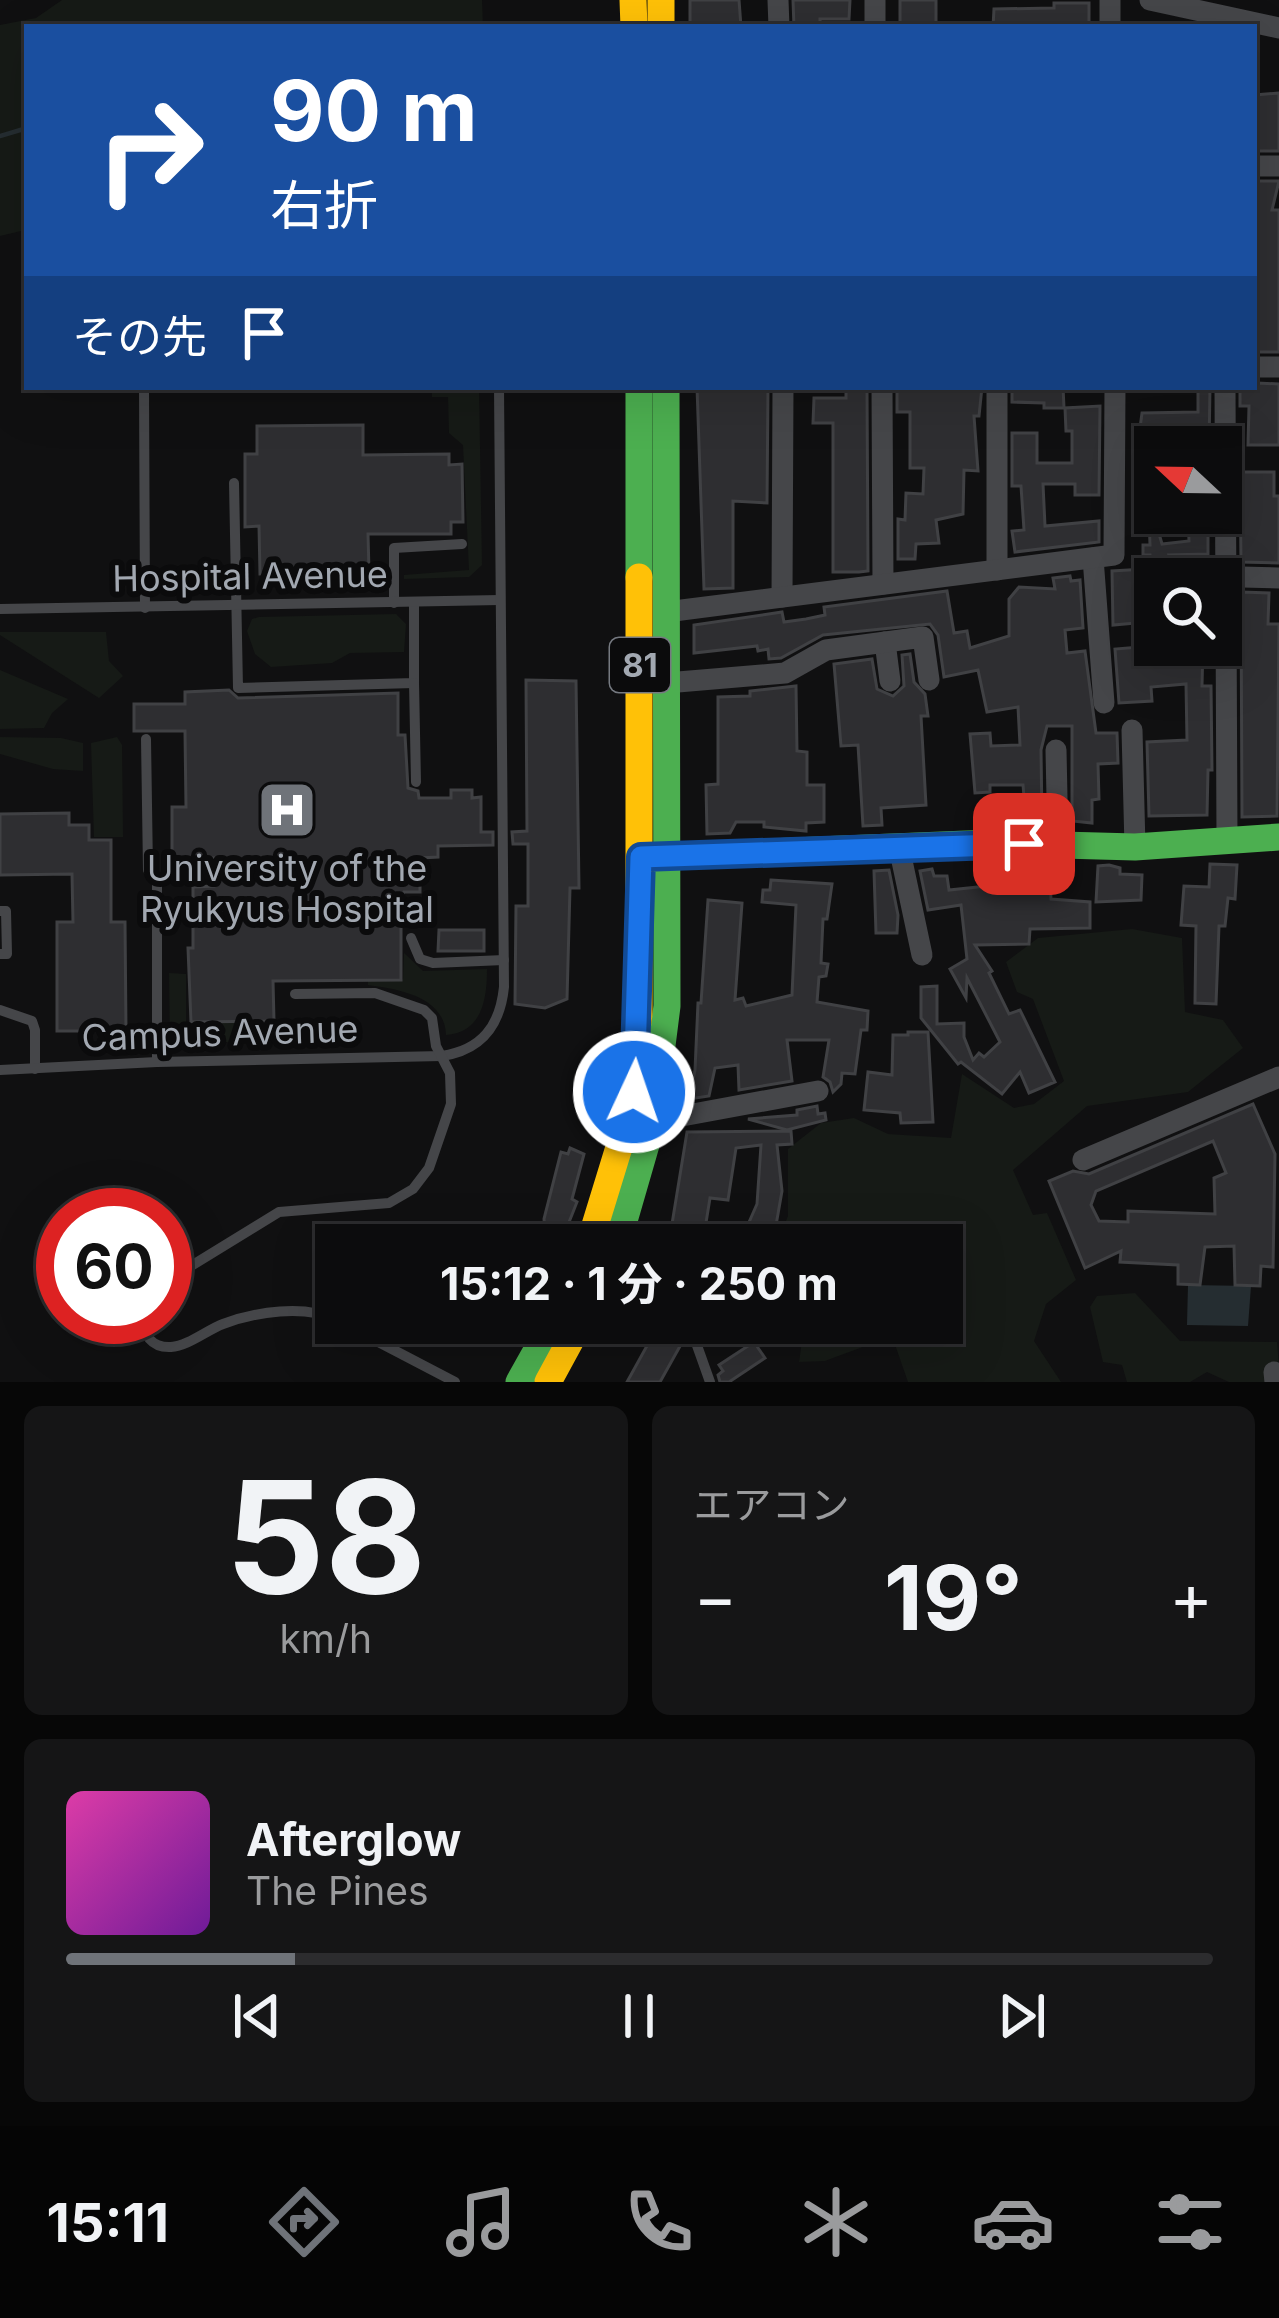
<!DOCTYPE html>
<html lang="ja">
<head>
<meta charset="utf-8">
<style>
	:root { --surface:#0c0c0d; --page:#151516; --text:#f1f3f6; --muted:#9a9b9d; --line:#2c2c2e; --accent:#6f7379 }
	body { margin:0; font-family:Inter,"Noto Sans JP",sans-serif; background:var(--page); color:var(--text); height:100vh; display:flex; flex-direction:column; font-size:45px; white-space:nowrap }
	* { box-sizing:border-box; margin:0 }
	p { font-size:39px; color:var(--muted) }
	.icon { flex:none; width:66px; height:66px; fill:none; stroke:currentColor; stroke-width:2; stroke-linecap:round; stroke-linejoin:round }
	.map { position:relative; height:1382px; overflow:hidden }
	.sheet { display:flex; flex-direction:column; gap:24px; padding:24px; background:#070707; flex:1 }
	.sheet>* { flex:none }
	.banner { position:absolute; left:24px; top:24px; width:1233px; height:366px; border-radius:0px; box-shadow:0 12px 48px #0002,0 0 0 3px var(--line); background:#1a4fa0; color:#fff; overflow:hidden }
	.needle { width:78px; rotate:292deg }
	.buttons { position:absolute; left:1134px; top:426px; display:grid; gap:24px }
	.buttons a { display:grid; place-items:center; width:108px; height:108px; border-radius:0px; background:var(--surface); box-shadow:0 12px 48px #0002,0 0 0 3px var(--line); font-size:60px }
	.speed { position:absolute; left:36px; top:1188px; display:flex; gap:24px; font-size:60px; font-weight:700; text-align:center }
	.speed>* { display:grid; place-content:center; width:156px; height:156px; border-radius:50%; background:var(--surface); box-shadow:0 12px 48px #0002,0 0 0 3px var(--line); line-height:1 }
	.speed .limit { border:18px solid #d22; background:#fff; color:#111 }
	.pin { position:absolute; display:grid; place-items:center; width:102px; height:102px; color:#fff; margin:-51px; border-radius:24px; box-shadow:0 6px 18px #0006 }
	.me { position:absolute; width:132px; margin:-66px; rotate:3deg; stroke-linejoin:round; filter:drop-shadow(0 0 9px #0008) }
	.turn { display:flex; align-items:center; gap:42px; height:252px; padding:0 48px; font-size:54px }
	.turn .icon { width:156px; height:156px; stroke-width:2.5 }
	.turn b { display:block; font-size:84px; line-height:102px }
	.then { display:flex; align-items:center; height:114px; padding:0 48px; background:#0003; gap:24px; font-size:45px }
	.big { font-size:90px; font-weight:700; line-height:1.1 }
	.sheet .card { flex:1; display:flex; flex-direction:column; justify-content:center; gap:18px; min-width:0; padding:0 42px; border-radius:18px; background:var(--page) }
	.sheet .dial { align-items:center; gap:0 }
	.dial b { font-size:156px; line-height:1 }
	.song { display:flex; align-items:center; gap:36px }
	.cover { width:144px; height:144px; border-radius:18px; background:linear-gradient(135deg,hsl(320 70% 55%),hsl(280 70% 35%)) }
	.played { height:12px; border-radius:6px; background:linear-gradient(90deg,var(--accent) 20%,var(--line) 20%) }
	.keys { display:flex; justify-content:space-around; direction:ltr }
	.heat { display:flex; justify-content:space-between; align-items:center; font-size:66px; direction:ltr }
	.sheet .tiles { flex:1; display:grid; gap:24px; grid-template-columns:1fr 1fr }
	.card:last-child { grid-column:span 2 }
	.trip { position:absolute; left:315px; top:1224px; width:648px; height:120px; border-radius:0px; background:var(--surface); box-shadow:0 12px 48px #0002,0 0 0 3px var(--line); font-weight:700; line-height:120px; text-align:center }
	.tab-bar { display:flex; height:192px; justify-content:space-around; align-items:center; background:#050505; color:var(--muted) }
	.tab-bar .icon { width:84px; height:84px }
	.tab-bar .active { color:var(--accent) }
	.tab-bar b { font-size:54px; color:var(--text) }
	.map>svg:first-child { display:block }
</style>
</head>
<body>
<div class="map">
<svg width="1279" height="1382" viewBox="0 0 1279 1382">
	<rect width="100%" height="100%" fill="#101011"/>
	<g fill="#161a16">
		<path d="M62 0H482L483 27H27V224L21 231 0 236V25L36 18Z"/>
		<path d="M432 387H479L482 565 469 577 404 579V575L469 570 463 445 449 433 448 397H432Z"/>
		<path d="M396 614 406 624 404 652 350 653 332 663 271 667 255 654 247 631 252 619 259 617Z"/>
		<path d="M0 632H106L109 661 123 676 99 698 0 635Z"/>
		<path d="M0 670 68 699 52 713 44 728 0 729Z"/>
		<path d="M0 737 61 738 83 743V771L53 769 0 754Z"/>
		<path d="M117 737 122 745 123 837H94L91 743Z"/>
		<path d="M1132 929 1182 938 1185 1012 1223 1020 1243 1048 1188 1092 1087 1106 1013 1170 1033 1215 1047 1213 1076 1280 1046 1304 1034 1341 1061 1382H908L892 1336 825 1361 799 1362 804 1328 794 1323H942V1245H776L788 1216V1149L821 1123 854 1118 888 1134 951 1138 962 1074 1014 1108 1034 1104 1064 1081 1033 999 1017 992 1006 962 1038 938Z"/>
		<path d="M404 953 423 971 487 969C487 1000 482 1032 446 1035 445 997 399 989 368 985V981L403 979Z"/>
		<path d="M169 973 186 974V1023L282 1021V1040L170 1044Z"/>
		<path d="M1135 1293 1180 1341 1277 1342 1279 1368 1271 1382H1229L1207 1372 1190 1382H1127L1122 1365 1103 1362 1090 1307 1097 1296Z"/>
	</g>
	<path fill="#252d31" d="M1188 1285 1251 1286 1248 1326 1187 1325Z"/>
	<g fill="none" stroke-linecap="round" stroke-linejoin="round">
		<path stroke="#252d31" stroke-width="4.5" d="M0 136 27 128"/>
	</g>
	<g fill="#2e2e31" stroke="#404144" stroke-width="3" fill-rule="evenodd">
		<path d="M690 0H739L741 27H690Z"/>
		<path d="M793 0H850L849 19H820V27H794Z"/>
		<rect x="900" y="0" width="36" height="27"/>
		<path d="M1054 3H1089V27H993L994 9 1054 8Z"/>
		<path d="M1279 93V151H1257L1255 95Z"/>
		<path d="M1258 181H1279L1272 210H1279V352H1254V199H1257Z"/>
		<path d="M1257 383 1279 384V445H1248L1249 406H1240V387H1257Z"/>
		<path d="M697 387H768L767 503 733 501V588L704 589Z"/>
		<path d="M846 387H867L868 571 859 572H833V423H813L814 398H846Z"/>
		<path d="M897 387H982L979 416H974L978 471 964 470 963 514 936 520 939 543 916 544 915 559H898V519L905 520 906 493 923 494 924 468H910V412H897Z"/>
		<path d="M1012 387H1063L1064 408H1044V403L1012 402Z"/>
		<path d="M1198 387H1210L1209 447H1179L1180 436H1150L1149 429 1140 428 1142 413 1198 412Z"/>
		<path d="M1100 406 1099 495H1075V484H1043L1045 526 1099 521V542L1015 552 1012 531 1024 530 1021 486H1012V433H1037V463H1072V431H1066L1065 408Z"/>
		<path d="M363 425V455L449 454V465L462 464 463 522H451V534H368L369 571 260 574 259 526 245 527V454H257V426Z"/>
		<path d="M1240 472H1274V496H1279V563L1241 562Z"/>
		<path d="M1208 513V554L1169 555 1171 560 1151 565 1150 555H1143V545H1150L1149 516H1154L1162 544 1189 541 1188 514Z"/>
		<path d="M1145 569 1148 622 1113 625 1112 571Z"/>
		<path d="M1070 576 1071 581 1080 580 1083 628 1065 630 1067 653 1085 651 1096 733H1117L1118 763 1098 764 1099 799 1092 800V823L1072 821V726H1047L1041 750 1042 821H1026L1023 785H990V792L975 793 970 734 990 733 991 746 1020 745 1018 707 987 712 978 670 944 677 938 635 930 624 823 635 781 658 769 659 768 649 758 651 757 646 694 653V625L782 612 784 622 806 619 825 615 824 607 947 591 954 633 967 631 970 648 1009 636V599L1019 587 1055 589 1053 578Z"/>
		<path d="M1241 592 1269 593 1268 624H1279L1277 816 1242 817Z"/>
		<path d="M1164 645H1203L1202 686H1211L1212 770H1208L1207 815 1149 816 1147 742 1187 740 1186 684 1151 687 1152 701 1119 703 1115 649Z"/>
		<path d="M910 654 914 682 925 694 928 716H921L926 805 881 808 882 825 863 826 858 745 841 746 834 664 872 659 877 689 893 696 904 686 902 655Z"/>
		<path d="M526 680 576 681 579 888H570L567 999 545 1008 515 1004 516 906H528V844H513L512 832 527 831Z"/>
		<path d="M796 686 797 751 807 752V785H824V822L806 823V831L764 827V822H736L730 833 707 834 706 785 718 784V697L750 696V691Z"/>
		<path d="M229 690 238 698 398 693V735H405L408 788 418 791 419 798H451V790H472V798L481 797V832H493V845L438 846V857L420 858V892H404L401 901V980L273 981 274 1021 191 1022 188 948H193V887L214 886V858H172V807H186L185 731H134V704H185V692Z"/>
		<path d="M69 813V825H89V840H111V922H125L126 1031H57V922H73L72 874 0 875V814Z"/>
		<path d="M1028 863V880L1050 879 1051 899 1090 902V928L1030 929 1029 944 975 945 992 971 989 973 1009 1014 1020 1010 1055 1082 1029 1093 1020 1072 1002 1094 961 1062 958 1064 921 1018V987L937 986V1024L964 1023V1037L973 1060 979 1053 984 1057 1000 1042 967 978 966 998 950 969 967 959 961 905 928 910 920 871 932 869 934 876H947L949 890 1006 884 1004 864Z"/>
		<path d="M1210 864 1237 865 1235 899 1228 898 1225 926H1219L1216 1004 1195 1003 1196 926 1181 925 1184 886 1209 887Z"/>
		<path d="M1109 865 1120 868V874L1142 875 1141 900 1096 902 1098 866Z"/>
		<path d="M889 870 898 915 897 933H876L874 871Z"/>
		<path d="M771 880 832 884 827 919H823L821 963 828 964 826 976 819 977 817 1002 868 1011 867 1030H861L855 1074 842 1073 841 1084 833 1092 830 1082 823 1077 829 1040H787L792 1081 739 1090 738 1065 715 1068 709 1096 689 1099 695 1070 698 1003H701L708 900 742 903 735 1000 743 998 746 1006 792 995 796 905 762 902 763 890H770Z"/>
		<path d="M439 930H484V951H438Z"/>
		<path d="M908 1032H928L933 1122 901 1123 900 1113 864 1110 868 1072 892 1075 893 1035H908Z"/>
		<path d="M1253 1104 1275 1154 1273 1267 1261 1266 1260 1286 1235 1285 1234 1246 1205 1247 1200 1285 1178 1284V1265L1120 1262 1121 1251 1085 1268 1049 1181 1073 1171 1089 1174ZM1213 1141 1226 1173 1214 1178 1215 1214 1128 1211V1222L1099 1221 1091 1205 1096 1191Z"/>
		<path d="M817 1106 818 1114 825 1113 826 1120 787 1130 748 1119 797 1115V1110Z"/>
		<path d="M791 1131 792 1144 777 1145 782 1191 775 1231 769 1245H739L757 1204 761 1145 736 1148 728 1200 710 1198 705 1229 672 1224 687 1132Z"/>
		<path d="M570 1148 584 1154 572 1199 577 1202 560 1245 545 1232 544 1219 561 1152 568 1154Z"/>
		<path d="M659 1324 684 1339 660 1382H627Z"/>
		<path d="M754 1342 765 1358 729 1382H720L718 1375 723 1371 719 1365Z"/>
	</g>
	<g fill="none" stroke-linecap="round" stroke-linejoin="round">
		<g stroke="#454649" stroke-width="10">
			<path d="M144 387 145 608"/>
			<path d="M234 483 238 688 414 683V603"/>
			<path d="M394 603V548L462 544"/>
			<path d="M0 609 500 600"/>
			<path d="M414 683 416 782"/>
			<path d="M146 739 148 870 157 883V1062"/>
			<path d="M0 911H6L7 954H0"/>
			<path d="M411 938 420 959 433 963 504 960"/>
			<path d="M0 1010 32 1021 35 1030V1069"/>
			<path d="M0 1070 157 1062 442 1056C482 1050 500 1026 504 987L499 387"/>
			<path d="M165 1282 279 1212 389 1203 413 1189 429 1168 451 1104 450 1073 436 1046 432 1018 424 1010 375 993 295 994"/>
			<path d="M142 1317C143 1334 151 1348 171 1347 188 1346 207 1330 223 1324 255 1312 305 1304 336 1320"/>
			<path d="M342 1323 455 1382"/>
			<path d="M689 1323 710 1382"/>
		</g>
		<g stroke="#454649" stroke-width="21">
			<path d="M778 0 779 27"/>
			<path d="M875 0V27"/>
			<path d="M1110 0V27"/>
			<path d="M1150 0 1279 28"/>
			<path d="M1254 166H1279"/>
			<path d="M1254 367H1279"/>
			<path d="M882 387 883 584"/>
			<path d="M997 387V570"/>
			<path d="M1225 387 1227 840"/>
			<path d="M1093 558 1104 703"/>
			<path d="M1161 575 1279 578"/>
			<path d="M782 597 783 387"/>
			<path d="M666 612 1114 555 1115 387"/>
			<path d="M885 642 890 681"/>
			<path d="M666 683 785 673 826 650 923 637 929 680"/>
			<path d="M1132 730 1135 847"/>
			<path d="M1056 750 1058 845"/>
			<path d="M906 846 902 861 922 955"/>
			<path d="M655 1121 818 1091"/>
			<path d="M1083 1160 1279 1077"/>
			<path d="M1274 1372 1275 1382"/>
		</g>
		<g stroke="#4caf50" stroke-width="27">
			<path d="M639 387V577"/>
			<path d="M648 857 991 843 1135 847 1279 837"/>
			<path d="M617 1245 652 1124 667 1006 666 387"/>
			<path d="M519 1382 552 1323"/>
		</g>
		<g stroke="#ffc107" stroke-width="27">
			<path d="M633 0 634 27"/>
			<path d="M661 0V27"/>
			<path d="M589 1245 624 1131 639 1014V577"/>
			<path d="M548 1382 580 1323"/>
		</g>
	</g>
	<g fill="none" stroke-linecap="round" stroke-linejoin="round">
		<defs>
			<path id="route" d="M634 1092 641 857 1024 844"/>
		</defs>
		<use href="#route" stroke="#114b97" stroke-width="30"/>
		<use href="#route" stroke="#1a73e8" stroke-width="21"/>
	</g>
	<defs>
		<symbol id="hospital-square" viewBox="-11 -11 22 22"><rect x="-9" y="-9" width="18" height="18" rx="4" fill="#6f7379" stroke="#0b0b0c"/><path d="M-5-5h3v3.5h4V-5h3V5h-3V1.5h-4V5h-3Z" fill="#fff"/></symbol>
	</defs>
	<g fill-rule="evenodd">
		<use href="#hospital-square" x="254" y="777" width="66" height="66"/>
	</g>
	<g text-anchor="middle" dominant-baseline="central" stroke-width="12" stroke-linejoin="round" paint-order="stroke">
		<rect fill="#0b0b0c" stroke="#757980" stroke-width="3" x="610" y="638" width="60" height="54" rx="9"/>
		<g font-size="33" font-weight="bold" fill="#a2a8b1">
			<text x="640" y="665">81</text>
		</g>
		<g font-size="36" fill="#a2a8b1" stroke="#0b0b0c">
			<text transform="translate(250 576) rotate(-1)">Hospital Avenue</text>
			<text transform="translate(220 1033) rotate(-2)">Campus Avenue</text>
		</g>
		<g font-size="36" fill="#a2a8b1" stroke="#0b0b0c">
			<text x="287" y="868">University of the<tspan x="287" dy="41">Ryukyus Hospital</tspan></text>
		</g>
	</g>
</svg>
<div class="buttons">
<a><svg class="needle" viewBox="-14 -14 28 28"><path d="M0-13l5 13h-10z" fill="#e53935"/><path d="M0 13l5-13h-10z" fill="#9a9b9d"/></svg></a>
<a><svg class="icon" aria-label="search" viewBox="0 0 24 24"><circle cx="10" cy="10" r="6"/><path d="M15 15l6 6"/></svg></a>
</div>
<div class="speed"><div class="limit">60</div></div>
<div class="pin" style="left:1024px;top:844px;background:#d93025"><svg class="icon" aria-label="arrive" viewBox="0 0 24 24"><path d="M6 21V4h12l-3 4 3 4H6"/></svg></div>
<svg class="me" style="left:634px;top:1092px" viewBox="-20 -20 40 40"><circle r="17" fill="#1a73e8" stroke="#fff" stroke-width="3"/><path d="M0-11L8 9 0 5-8 9z" fill="#fff"/></svg>
<div class="trip">15:12 · 1 分 · 250 m</div>
<div class="banner">
<div class="turn"><svg class="icon" aria-label="right" viewBox="0 0 24 24"><path d="M7 20v-9h11M14 6l5 5-5 5"/></svg><div><b>90 m</b>右折</div></div>
<div class="then">その先<svg class="icon" aria-label="arrive" viewBox="0 0 24 24"><path d="M6 21V4h12l-3 4 3 4H6"/></svg></div>
</div>
</div>
<section class="sheet">
<div class="tiles">
<div class="card dial"><b>58</b><p>km/h</p></div>
<div class="card"><p>エアコン</p>
<div class="heat"><a>−</a><b class="big">19°</b><a>+</a></div>
</div>
<div class="card">
<div class="song"><i class="cover"></i><div><b>Afterglow</b><p>The Pines</p></div></div>
<div class="played"></div>
<div class="keys"><svg class="icon" aria-label="previous" viewBox="0 0 24 24"><path d="M18 5L8 12l10 7zM5 5v14"/></svg><svg class="icon" aria-label="pause" viewBox="0 0 24 24"><path d="M8 5v14M16 5v14"/></svg><svg class="icon" aria-label="next" viewBox="0 0 24 24"><path d="M6 5l10 7-10 7zM19 5v14"/></svg></div>
</div>
</div>
</section>
<nav class="tab-bar">
<b>15:11</b>
<svg class="icon active" aria-label="directions" viewBox="0 0 24 24"><path d="M12 3l9 9-9 9-9-9zM9 14v-3h6M13 9l2 2-2 2"/></svg>
<svg class="icon" aria-label="music" viewBox="0 0 24 24"><path d="M9 18V5l10-2v13"/><circle cx="6" cy="18" r="3"/><circle cx="16" cy="16" r="3"/></svg>
<svg class="icon" aria-label="phone" viewBox="0 0 24 24"><path d="M5 4h4l2 5-3 2q2 4 5 5l2-3 5 2v4C11 20 4 13 5 4z"/></svg>
<svg class="icon" aria-label="climate" viewBox="0 0 24 24"><path d="M12 3v18M4 7l16 10M4 17L20 7"/></svg>
<svg class="icon" aria-label="car" viewBox="0 0 24 24"><path d="M5 17H2v-5l4-1 3-4h7l3 4 3 1v5h-3M9 17h6M6 11h13"/><circle cx="7" cy="17" r="2"/><circle cx="17" cy="17" r="2"/></svg>
<svg class="icon" aria-label="filters" viewBox="0 0 24 24"><path d="M4 7h16M4 17h16"/><circle cx="9" cy="7" r="2"/><circle cx="15" cy="17" r="2"/></svg>
</nav>
</body>
</html>
